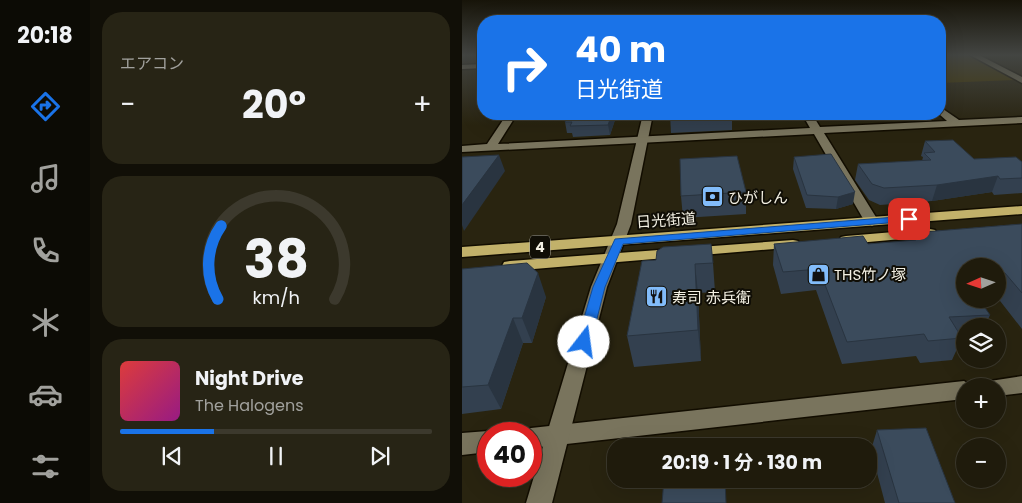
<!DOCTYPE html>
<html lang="ja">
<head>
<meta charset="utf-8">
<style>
	:root { --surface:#1f1b0c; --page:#272415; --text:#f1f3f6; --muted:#a1a19d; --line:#3c392d; --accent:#1a73e8 }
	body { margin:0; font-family:Poppins,"Noto Sans JP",sans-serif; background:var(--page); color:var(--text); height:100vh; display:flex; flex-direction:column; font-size:19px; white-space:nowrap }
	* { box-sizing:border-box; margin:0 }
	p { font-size:16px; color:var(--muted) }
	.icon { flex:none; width:28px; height:28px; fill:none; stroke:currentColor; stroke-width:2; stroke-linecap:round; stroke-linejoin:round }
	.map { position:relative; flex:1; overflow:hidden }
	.drawer { display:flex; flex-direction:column; gap:12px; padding:12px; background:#110f07; width:372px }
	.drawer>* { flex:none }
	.top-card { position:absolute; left:15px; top:15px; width:469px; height:105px; border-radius:20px; box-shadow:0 5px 20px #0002,0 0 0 1px var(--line); background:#1a73e8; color:#fff; overflow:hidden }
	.needle { width:32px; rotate:267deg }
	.buttons { position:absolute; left:494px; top:258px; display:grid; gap:10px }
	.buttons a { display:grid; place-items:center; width:50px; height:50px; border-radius:50%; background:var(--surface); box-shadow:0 5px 20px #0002,0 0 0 1px var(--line); font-size:25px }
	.speed { position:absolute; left:15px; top:422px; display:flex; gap:10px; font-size:25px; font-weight:700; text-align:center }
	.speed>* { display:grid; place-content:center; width:65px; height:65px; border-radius:50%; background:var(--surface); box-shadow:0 5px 20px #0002,0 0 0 1px var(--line); line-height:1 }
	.speed .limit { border:8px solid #d22; background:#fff; color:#111 }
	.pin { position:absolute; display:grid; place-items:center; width:42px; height:42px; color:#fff; margin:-21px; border-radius:10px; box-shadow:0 2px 8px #0006 }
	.me { position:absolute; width:55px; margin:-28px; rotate:15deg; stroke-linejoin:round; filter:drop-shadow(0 0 4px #0008) }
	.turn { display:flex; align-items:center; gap:18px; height:105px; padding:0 15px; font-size:22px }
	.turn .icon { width:65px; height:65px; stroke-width:2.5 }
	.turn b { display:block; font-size:35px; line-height:42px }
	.big { font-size:38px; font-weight:700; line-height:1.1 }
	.drawer .tile { flex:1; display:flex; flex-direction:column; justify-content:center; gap:8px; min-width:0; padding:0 18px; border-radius:20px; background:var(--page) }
	.drawer .dial { align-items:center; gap:0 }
	.dial svg { height:130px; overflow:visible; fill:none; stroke:var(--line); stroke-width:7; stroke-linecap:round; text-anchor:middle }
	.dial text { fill:var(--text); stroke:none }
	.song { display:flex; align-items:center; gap:15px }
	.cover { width:60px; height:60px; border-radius:8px; background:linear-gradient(135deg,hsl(0 70% 55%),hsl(310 70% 35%)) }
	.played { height:5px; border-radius:2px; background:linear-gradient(90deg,var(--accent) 30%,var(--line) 30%) }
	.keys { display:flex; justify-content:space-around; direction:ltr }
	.heat { display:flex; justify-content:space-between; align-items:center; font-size:28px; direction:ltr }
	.trip { position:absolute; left:145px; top:438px; width:270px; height:50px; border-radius:20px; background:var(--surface); box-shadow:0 5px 20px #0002,0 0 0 1px var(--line); font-weight:700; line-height:50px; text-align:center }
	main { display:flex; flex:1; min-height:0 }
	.dock { display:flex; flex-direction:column; width:90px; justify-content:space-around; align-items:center; background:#0c0b05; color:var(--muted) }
	.dock .icon { width:35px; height:35px }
	.dock .active { color:var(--accent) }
	.dock b { font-size:22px; color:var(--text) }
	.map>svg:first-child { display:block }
</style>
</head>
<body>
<main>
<nav class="dock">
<b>20:18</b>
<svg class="icon active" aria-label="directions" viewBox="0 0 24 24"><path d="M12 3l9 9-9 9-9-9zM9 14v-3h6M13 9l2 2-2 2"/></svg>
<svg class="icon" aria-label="music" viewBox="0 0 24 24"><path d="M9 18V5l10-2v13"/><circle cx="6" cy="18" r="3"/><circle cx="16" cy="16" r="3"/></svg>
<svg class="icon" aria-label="phone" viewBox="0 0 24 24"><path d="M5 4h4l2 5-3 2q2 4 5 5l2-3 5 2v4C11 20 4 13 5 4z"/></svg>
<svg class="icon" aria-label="climate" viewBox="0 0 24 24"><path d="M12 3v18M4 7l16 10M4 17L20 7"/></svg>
<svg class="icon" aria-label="car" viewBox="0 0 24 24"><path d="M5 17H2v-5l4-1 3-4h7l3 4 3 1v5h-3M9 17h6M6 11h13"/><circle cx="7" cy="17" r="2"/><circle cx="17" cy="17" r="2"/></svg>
<svg class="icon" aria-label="filters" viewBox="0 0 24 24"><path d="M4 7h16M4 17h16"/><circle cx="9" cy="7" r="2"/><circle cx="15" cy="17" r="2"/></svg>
</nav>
<section class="drawer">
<div class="tile"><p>エアコン</p>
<div class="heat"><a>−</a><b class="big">20°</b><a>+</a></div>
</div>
<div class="tile dial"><svg viewBox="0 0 100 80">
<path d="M14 69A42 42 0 1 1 86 69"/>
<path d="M14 69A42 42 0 0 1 16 24" stroke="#1a73e8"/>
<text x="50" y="56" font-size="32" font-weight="700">38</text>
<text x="50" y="72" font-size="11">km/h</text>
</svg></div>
<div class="tile">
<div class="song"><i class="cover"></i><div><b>Night Drive</b><p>The Halogens</p></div></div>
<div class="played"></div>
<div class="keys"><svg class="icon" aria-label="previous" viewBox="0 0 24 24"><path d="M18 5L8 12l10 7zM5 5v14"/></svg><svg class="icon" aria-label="pause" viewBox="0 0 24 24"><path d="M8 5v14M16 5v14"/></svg><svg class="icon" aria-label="next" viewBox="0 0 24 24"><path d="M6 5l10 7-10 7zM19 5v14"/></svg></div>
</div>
</section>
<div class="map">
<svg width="560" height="503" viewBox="0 0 560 503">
	<rect width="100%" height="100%" fill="#292410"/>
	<path fill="#433700" d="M478 55H508L553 80 478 83Z"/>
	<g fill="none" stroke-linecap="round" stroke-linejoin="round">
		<defs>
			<g id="street">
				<path d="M508 55H517L560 77V83Z"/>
				<path d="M21 64V68L0 69V65Z"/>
				<path d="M478 107 497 120 560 117V123L362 133 417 222 410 226 403 222 352 134 0 152V146L25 144 45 114H55L36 144 348 128 340 114H350L358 127 485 121 477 114Z"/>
				<path d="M560 376V393L535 396V386H525L528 381Z"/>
				<path d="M502 381 510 386H502V399L69 448V434H60L61 431 69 428Z"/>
				<path d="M26 431 32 434H26V452L0 455V433Z"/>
			</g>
			<path id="secondary" d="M181 114H191L169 224 145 287 90 503H64L129 287 155 224Z"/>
			<g id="highway">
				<path d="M560 206V214L0 257V247Z"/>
				<path d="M468 229 473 230 475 233 473 236 384 244 379 243 377 240 379 237 384 236Z"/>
				<path d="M331 240 336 241 338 244 336 247 48 271 42 270 40 266 42 262 48 261Z"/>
			</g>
		</defs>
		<use href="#street" stroke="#120d00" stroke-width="3"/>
		<use href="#secondary" stroke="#120d00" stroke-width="3"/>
		<use href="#highway" stroke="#120d00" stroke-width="3"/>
		<use href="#street" fill="#79745d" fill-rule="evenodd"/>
		<use href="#secondary" fill="#79745d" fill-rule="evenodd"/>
		<use href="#highway" fill="#c2b16a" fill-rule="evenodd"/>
	</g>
	<g fill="#33404f">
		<path d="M155 114 148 135 111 137 110 133H105L103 122Z"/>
		<path d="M208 114H270V130L209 133Z"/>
		<path d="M463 141 512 159 560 162V193L532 195 530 192 470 201 418 205 407 200 393 180 396 164 460 161 461 157 459 156Z"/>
		<path d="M332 157 391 204 374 209 344 208 331 169Z"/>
		<path d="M284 192V214L221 218 219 196Z"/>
		<path d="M560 224V329L535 297V266H502V299L528 315 523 326H502V338H500L490 360 458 363 454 356 380 364 354 290 319 294 311 265 312 244H406L447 241 449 233Z"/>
		<path d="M180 261 251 263 253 292 236 293 239 361 172 367 165 336Z"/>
		<path d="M0 269 84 297 70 343H61L39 409 0 414Z"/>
		<path d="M415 430 493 503H423L409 450Z"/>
	</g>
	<g fill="#293440">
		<path d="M150 114H155L148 135 146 125Z"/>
		<path d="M37 155 43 171 2 231 0 225V205Z"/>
		<path d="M536 176 530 192 470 201 475 185Z"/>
		<path d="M393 192 391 204 374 209 376 197Z"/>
		<path d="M233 264 236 293 239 361 236 330Z"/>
		<path d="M76 273 84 297 70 343 60 318Z"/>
		<path d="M51 318 61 343 39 409 26 385Z"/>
	</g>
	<g fill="#3b4b5c" stroke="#293440">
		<path d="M107 114H150L146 125 108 126 110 122H103Z"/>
		<path d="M491 140 512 159 554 157 560 162V178L538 179 536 176 475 185 422 188 410 184 396 164 469 160 462 153 473 152 463 141Z"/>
		<path d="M369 154 393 192 376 197 345 195 332 157Z"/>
		<path d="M37 155 0 205V157Z"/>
		<path d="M275 156 284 192 219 196 218 159Z"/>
		<path d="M560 224V293L543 273 535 274V266H502V299H517L528 315 487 317 500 338 466 341 462 334 385 342 357 269 321 272 312 244 401 236 406 244 454 240 449 233Z"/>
		<path d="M249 244 251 263 233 264 236 330 165 336 180 261 194 260 195 251 201 247Z"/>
		<path d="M65 263 76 273 60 318H51L26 385 0 387V269Z"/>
		<path d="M464 428 493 503H437L415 430Z"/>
		<path d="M263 440V446H204L205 442Z"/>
		<path d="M202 479H263L264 503H200Z"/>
	</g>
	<linearGradient id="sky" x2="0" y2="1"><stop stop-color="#171409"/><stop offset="0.44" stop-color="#434542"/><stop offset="1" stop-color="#434542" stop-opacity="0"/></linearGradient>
	<rect width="560" height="125" fill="url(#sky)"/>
	<path fill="#1a73e8" stroke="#114b97" d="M447 216 451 217 452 219 451 221 161 244 143 287 129 342 127 346 122 348 117 346 115 342 131 287 153 239Z"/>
	<defs>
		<symbol id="bank-square" viewBox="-11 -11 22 22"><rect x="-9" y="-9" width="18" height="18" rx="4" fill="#82bcfa" stroke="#100e06"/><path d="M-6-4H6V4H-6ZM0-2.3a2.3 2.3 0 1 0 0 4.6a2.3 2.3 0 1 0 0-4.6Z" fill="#111"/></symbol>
		<symbol id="shop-square" viewBox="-11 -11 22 22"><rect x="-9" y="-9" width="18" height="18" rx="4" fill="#82bcfa" stroke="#100e06"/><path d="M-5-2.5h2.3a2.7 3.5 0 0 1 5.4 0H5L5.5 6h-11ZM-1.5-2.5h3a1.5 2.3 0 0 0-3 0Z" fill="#111"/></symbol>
		<symbol id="restaurant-square" viewBox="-11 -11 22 22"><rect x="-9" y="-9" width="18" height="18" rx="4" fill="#82bcfa" stroke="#100e06"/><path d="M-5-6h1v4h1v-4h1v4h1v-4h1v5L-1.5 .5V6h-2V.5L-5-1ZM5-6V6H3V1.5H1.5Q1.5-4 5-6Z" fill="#111"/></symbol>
	</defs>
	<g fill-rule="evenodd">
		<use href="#bank-square" x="238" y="184" width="25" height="25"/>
		<use href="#shop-square" x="344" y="262" width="25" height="25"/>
		<use href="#restaurant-square" x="182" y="284" width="25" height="25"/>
	</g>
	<g text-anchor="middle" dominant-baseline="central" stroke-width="4" stroke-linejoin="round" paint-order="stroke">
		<rect fill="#100e06" stroke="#afaca1" stroke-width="1" x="68" y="235.5" width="20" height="23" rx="4"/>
		<g font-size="14" font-weight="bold" fill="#f3f0e3">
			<text x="78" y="247">4</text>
		</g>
		<g font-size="15" fill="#f3f0e3" stroke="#100e06" text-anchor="start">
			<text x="266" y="197">ひがしん</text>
			<text x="372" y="274">THS竹ノ塚</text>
			<text x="210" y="297">寿司 赤兵衛</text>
		</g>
		<g font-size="15" fill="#f3f0e3" stroke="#100e06">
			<text transform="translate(204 220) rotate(-4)">日光街道</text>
		</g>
	</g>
</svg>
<div class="buttons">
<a><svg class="needle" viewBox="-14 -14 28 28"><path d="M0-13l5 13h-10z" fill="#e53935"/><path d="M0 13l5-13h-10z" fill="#a1a19d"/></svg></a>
<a><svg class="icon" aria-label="layers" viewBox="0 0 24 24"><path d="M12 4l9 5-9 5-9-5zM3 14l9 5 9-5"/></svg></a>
<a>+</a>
<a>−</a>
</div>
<div class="speed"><div class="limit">40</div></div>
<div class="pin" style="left:447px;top:219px;background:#d93025"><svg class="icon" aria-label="arrive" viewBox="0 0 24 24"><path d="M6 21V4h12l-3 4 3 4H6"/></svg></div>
<svg class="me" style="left:122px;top:342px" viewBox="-20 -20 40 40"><circle r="19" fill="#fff"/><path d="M0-13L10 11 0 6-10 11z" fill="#1a73e8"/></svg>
<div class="trip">20:19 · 1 分 · 130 m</div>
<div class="top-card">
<div class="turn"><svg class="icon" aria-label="right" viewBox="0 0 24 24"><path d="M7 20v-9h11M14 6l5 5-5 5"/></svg><div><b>40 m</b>日光街道</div></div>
</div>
</div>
</main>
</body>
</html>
